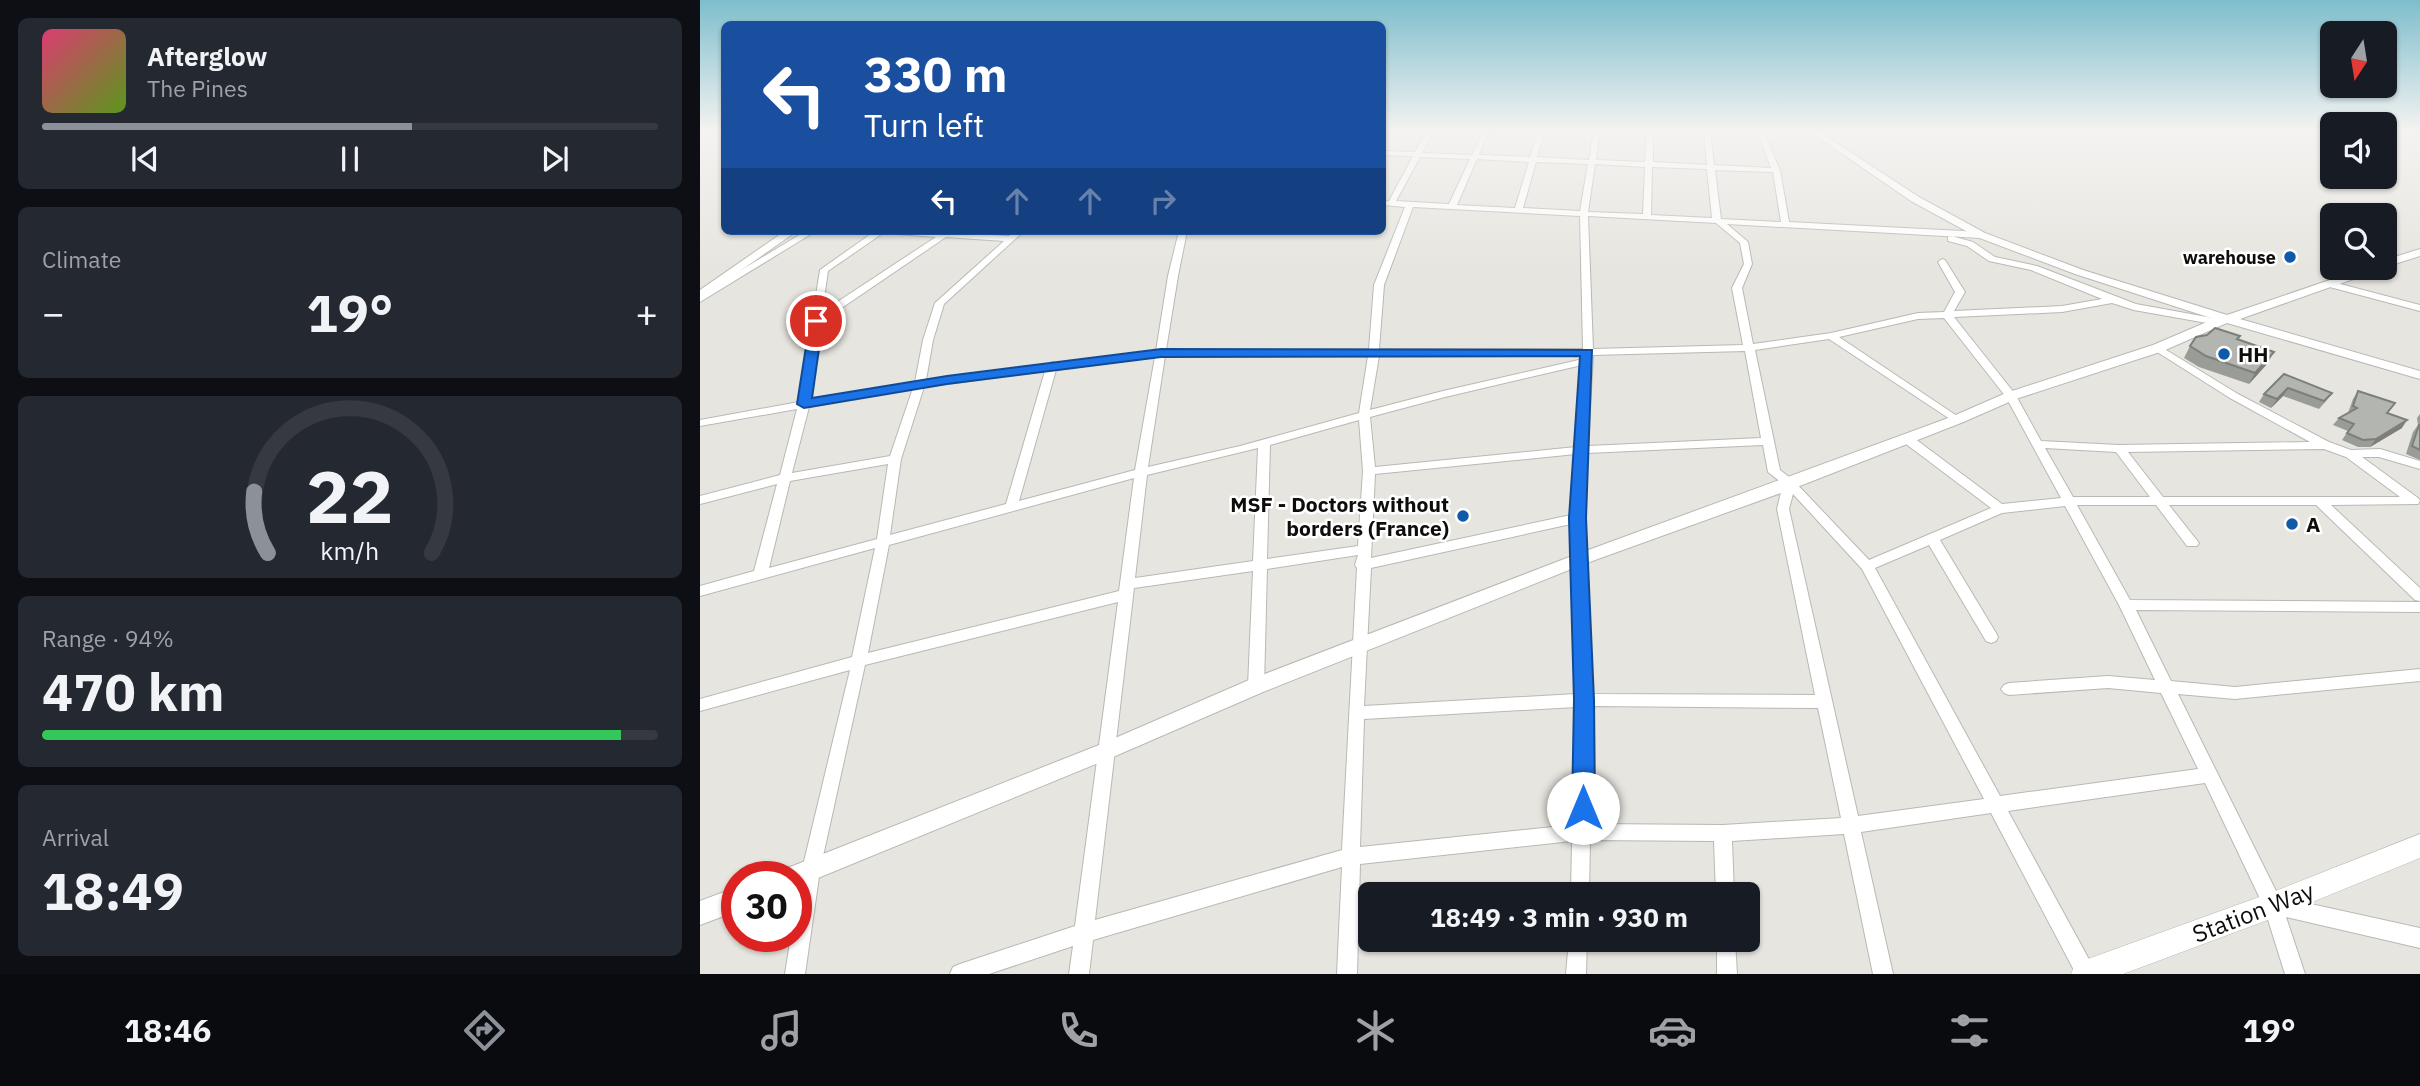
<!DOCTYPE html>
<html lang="en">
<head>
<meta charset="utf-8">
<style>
	:root { --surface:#171b24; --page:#242831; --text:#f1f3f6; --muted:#9ea1a6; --line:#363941; --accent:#8c9099 }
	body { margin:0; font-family:"IBM Plex Sans",sans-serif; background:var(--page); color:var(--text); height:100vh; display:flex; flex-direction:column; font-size:26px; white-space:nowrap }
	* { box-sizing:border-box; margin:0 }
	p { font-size:23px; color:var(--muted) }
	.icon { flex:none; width:38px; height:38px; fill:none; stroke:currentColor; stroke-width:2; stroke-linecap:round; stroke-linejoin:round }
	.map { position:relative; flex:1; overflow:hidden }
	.side { display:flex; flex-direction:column; gap:18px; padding:18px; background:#0d0f14; width:700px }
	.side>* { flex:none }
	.guide { position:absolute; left:21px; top:21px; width:665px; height:214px; border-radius:10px; box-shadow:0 2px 5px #0004; background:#1a4fa0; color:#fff; overflow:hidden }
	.needle { width:46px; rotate:192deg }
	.controls { position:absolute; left:1620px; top:21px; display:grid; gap:14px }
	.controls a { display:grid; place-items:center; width:77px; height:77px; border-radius:10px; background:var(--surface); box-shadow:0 2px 5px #0004; font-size:35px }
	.speed { position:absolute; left:21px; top:861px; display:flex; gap:14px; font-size:35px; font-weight:700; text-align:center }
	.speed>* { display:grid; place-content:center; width:91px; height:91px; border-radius:50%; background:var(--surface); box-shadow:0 2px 5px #0004; line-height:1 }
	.speed .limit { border:10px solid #d22; background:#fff; color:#111 }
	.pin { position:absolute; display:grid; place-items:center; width:60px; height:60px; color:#fff; margin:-30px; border:4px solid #fff; border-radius:50%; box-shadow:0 2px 7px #0007 }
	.me { position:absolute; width:77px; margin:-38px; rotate:0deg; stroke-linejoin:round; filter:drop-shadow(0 0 5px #0008) }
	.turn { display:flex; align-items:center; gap:24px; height:147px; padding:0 28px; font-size:32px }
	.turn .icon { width:91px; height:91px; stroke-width:2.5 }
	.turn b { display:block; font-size:49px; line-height:60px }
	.lanes { display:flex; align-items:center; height:66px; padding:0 28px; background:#0003; justify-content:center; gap:35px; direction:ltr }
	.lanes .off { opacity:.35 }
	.big { font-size:52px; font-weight:700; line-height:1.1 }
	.side .card { flex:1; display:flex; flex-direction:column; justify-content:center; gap:10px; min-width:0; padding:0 24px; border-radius:10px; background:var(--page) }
	.side .dial { align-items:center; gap:0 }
	.dial svg { height:182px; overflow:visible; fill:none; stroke:var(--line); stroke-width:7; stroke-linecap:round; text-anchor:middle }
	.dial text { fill:var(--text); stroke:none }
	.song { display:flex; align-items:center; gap:21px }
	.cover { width:84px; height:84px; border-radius:10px; background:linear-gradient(135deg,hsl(340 70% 55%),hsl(90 70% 35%)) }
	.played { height:7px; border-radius:4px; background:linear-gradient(90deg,var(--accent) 60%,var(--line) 60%) }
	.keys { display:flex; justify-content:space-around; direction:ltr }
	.heat { display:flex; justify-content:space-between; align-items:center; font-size:38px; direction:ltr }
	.charge { height:10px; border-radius:5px; background:linear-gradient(90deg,#34c759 94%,var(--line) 0) }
	.trip { position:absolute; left:658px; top:882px; width:402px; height:70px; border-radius:10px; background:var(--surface); box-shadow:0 2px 5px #0004; font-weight:700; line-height:70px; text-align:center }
	.tabs { display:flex; height:112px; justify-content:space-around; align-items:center; background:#090b0e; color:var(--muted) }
	.tabs .icon { width:49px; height:49px }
	.tabs .current { color:var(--accent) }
	.tabs b { font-size:32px; color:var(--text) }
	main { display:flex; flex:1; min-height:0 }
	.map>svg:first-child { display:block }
</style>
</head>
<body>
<main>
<section class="side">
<div class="card">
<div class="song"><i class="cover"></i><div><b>Afterglow</b><p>The Pines</p></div></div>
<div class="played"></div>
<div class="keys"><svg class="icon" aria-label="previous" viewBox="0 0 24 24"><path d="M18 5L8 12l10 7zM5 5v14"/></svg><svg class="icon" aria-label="pause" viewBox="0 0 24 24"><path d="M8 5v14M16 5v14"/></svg><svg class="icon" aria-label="next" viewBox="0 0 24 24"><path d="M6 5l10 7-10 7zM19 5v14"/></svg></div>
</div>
<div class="card"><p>Climate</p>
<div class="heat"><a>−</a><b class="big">19°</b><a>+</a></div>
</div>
<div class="card dial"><svg viewBox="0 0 100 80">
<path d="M14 69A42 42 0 1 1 86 69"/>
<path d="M14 69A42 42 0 0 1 8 42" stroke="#8c9099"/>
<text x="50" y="56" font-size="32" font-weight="700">22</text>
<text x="50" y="72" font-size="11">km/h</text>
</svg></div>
<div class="card"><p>Range · 94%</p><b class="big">470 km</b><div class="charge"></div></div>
<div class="card"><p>Arrival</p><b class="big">18:49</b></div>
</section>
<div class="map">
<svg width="1720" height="974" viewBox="0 0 1720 974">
	<rect width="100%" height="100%" fill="#e6e5df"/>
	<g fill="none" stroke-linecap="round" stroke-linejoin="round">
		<defs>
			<g id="minor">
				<path d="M727 131H733L722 153 772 155 783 131H789L779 155 830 157 838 131H844L837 157 889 160 894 131H900L896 160 945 162 947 131H953V162L1007 165 1004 131H1010L1014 165 1071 168 1057 131H1063L1080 170 1089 222 1281 232 1285 235 1281 238 1027 224 1048 242 1052 264 1042 288 1053 344 1131 333 1218 313 1244 312 1255 292 1238 262 1242 259 1245 260 1265 292 1254 311 1362 306 1402 299 1331 270 1289 261 1267 246 1248 241V237L1251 236 1273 242 1295 257 1337 266 1436 304 1518 319 1523 322 1518 325 1434 310 1412 303 1362 312 1254 317 1315 394 1341 441 1419 445 1610 442 1530 398 1454 350 1453 348 1458 345 1538 394 1629 442 1651 450 1680 449 1720 461V469L1679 457H1662L1718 498 1720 501 1718 504 1631 505 1720 588V601L1715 600 1616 505H1469L1499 543 1497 546H1487L1456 505H1377L1430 600 1720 602V612L1436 610 1471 681 1535 687 1720 669V681L1535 699 1478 694 1579 897 1720 928V948L1586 917 1605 974H1585L1564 907 1505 783 1308 811 1397 974H1376L1291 813 1161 832 1193 974H1173L1144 834 1032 841 1034 894H1016L1014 841 890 840 889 894H871L872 841 660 864 657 974H637L642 867 393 940 389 974H369L373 946 289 974H250L253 967 260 964 375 926 418 602 165 665 120 870 105 974H85L91 936H96V906L102 870 150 670 0 711V699L152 657 175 548 0 596V586L54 571 77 484 0 504V496L80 475 97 409 0 426V420L99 402 120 270 175 231H254L253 233 309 236 315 231H324L244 304 233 340 226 380 347 365 352 362 356 363 456 351 468 276 479 231H487L478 276 466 350 669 349 674 285 705 207 682 205V201H689L713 156 682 155V151L715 152ZM720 157 770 159 749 204 696 201ZM777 159 829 162 815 208 757 205ZM836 162 888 164 880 211 823 208ZM895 164 945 167 943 214 888 212ZM952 167 1007 169 1012 218 951 215ZM1015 170 1073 172 1081 222 1021 219ZM713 207 880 216 883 349H679L684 285ZM888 216 1016 223 1040 243 1044 264 1032 288 1043 345 893 349ZM183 233 236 237 122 312 128 271ZM246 237 304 241 235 303 223 340 215 382 110 400 121 322ZM1244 318 1306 397 1361 498 1302 504 1210 435H1202L1200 438 1202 441 1291 508 1169 560 1093 480 1080 470 1055 350 1129 339 1256 423 1262 420 1260 418 1139 337 1218 319ZM1045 351 1061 438 888 446 893 355ZM883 355V359L743 391 670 410 679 356ZM465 356H668L659 413 540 446 448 467ZM455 357 435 470 319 501 356 370ZM882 365 876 447 675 467 670 417 745 397ZM345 371 306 504 190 535 201 459 224 387ZM213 388 190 456 92 473 109 407ZM659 420 663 471 658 546 567 559 570 445ZM1063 445 1068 472 1083 484 1077 509 1115 695 891 694 883 518 887 453ZM558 448 553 561 435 578 447 475ZM1345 448 1416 452 1450 497H1373ZM1624 449 1646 457 1700 497H1463L1428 452ZM876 454 871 515 671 558 675 474ZM188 464 177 539 69 568 90 481ZM434 478 419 591 168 653 189 545ZM1093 494 1162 569 1284 799 1158 816 1089 509ZM1365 506 1419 605 1455 680 1408 676 1309 683 1304 685 1301 689 1304 693 1309 695 1408 688 1461 693 1498 769 1300 796 1175 568 1229 545 1286 641 1291 643 1296 641 1298 637 1296 633 1240 540 1302 513ZM871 524 876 694 664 706 671 568ZM658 555 655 565 657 568 642 850 395 920 434 588 553 571 548 686 551 690 556 692 561 690 564 686 567 569ZM892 706 1118 708 1141 818 1023 825 890 824ZM876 707 873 825 660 847 664 719Z"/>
				<path d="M106 231H116L0 302V295Z"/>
				<path d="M1629 281 1720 305V311L1626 286 1624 284Z"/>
				<path d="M869 940H887L886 974H866Z"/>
				<path d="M1017 940H1035L1037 974H1017Z"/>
			</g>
			<g id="tertiary">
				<path d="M1109 131H1118L1219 197 1285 233 1383 270 1527 315 1665 268H1681L1679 270 1540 319 1720 371V379L1527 323 1463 351 1316 399 1261 423 1092 489 884 564 563 692 413 757 96 887V877H81L85 869 399 745 549 680 872 556 1251 417 1306 393 1453 345 1514 319 1375 274 1277 237 1211 201Z"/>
				<path d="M85 231H97L0 299V290Z"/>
				<path d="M1720 249V256L1685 267V260Z"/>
				<path d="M37 887V911L0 925V901Z"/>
			</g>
			<path id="secondary" d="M1720 834V858L1573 918 1423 974H1371L1375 964 1385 960 1573 892Z"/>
		</defs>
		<use href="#minor" stroke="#bab8b3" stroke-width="2"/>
		<use href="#tertiary" stroke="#bab8b3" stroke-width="2"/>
		<use href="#secondary" stroke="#bab8b3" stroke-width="1"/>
		<use href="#minor" fill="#fff" fill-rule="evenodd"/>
		<use href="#tertiary" fill="#fff" fill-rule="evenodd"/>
		<use href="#secondary" fill="#fff" fill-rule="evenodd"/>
	</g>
	<g fill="#999c97">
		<path d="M1540 336 1538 339 1567 364 1549 384 1499 367 1484 358 1490 346Z"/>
		<path d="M1584 374 1632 393 1626 401 1619 409 1583 396 1571 408 1559 402 1564 394Z"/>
		<path d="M1658 391 1687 413 1702 428 1670 447H1658L1642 440 1648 431 1633 425 1639 418 1648 413 1653 399Z"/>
		<path d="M1720 414V460L1706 454 1713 432 1718 425 1717 418Z"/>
	</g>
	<g fill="#7d7f7b">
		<path d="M1574 352 1567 364 1549 384 1555 373Z"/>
		<path d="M1588 388 1583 396 1571 408 1577 399Z"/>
		<path d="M1707 420 1702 428 1670 447 1676 439Z"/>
	</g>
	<g fill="#b2b5b0" stroke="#7d7f7b" stroke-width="2">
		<path d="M1515 328 1540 336 1537 339 1574 352 1555 373 1506 356 1490 346 1496 337 1507 335Z"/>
		<path d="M1584 374 1632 393 1624 401 1588 388 1577 399 1564 394Z"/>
		<path d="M1658 391 1695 403 1687 413 1707 420 1676 439 1663 440 1647 433 1654 424 1639 418 1657 408 1653 406Z"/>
		<path d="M1719 425H1720V450L1712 446Z"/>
	</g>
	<linearGradient id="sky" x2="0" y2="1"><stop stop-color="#7ebecc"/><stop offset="0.49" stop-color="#f4f3f1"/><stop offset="1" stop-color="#f4f3f1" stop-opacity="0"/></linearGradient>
	<rect width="1720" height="267" fill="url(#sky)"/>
	<path fill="#1a73e8" stroke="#114b97" stroke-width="2" d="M116 317 123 321 112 398 247 376 461 349 892 350 886 518 894 700 895 808 891 815 883 818 876 815 872 808 874 700 869 518 880 356 461 357 247 384 104 408 97 404 110 321Z"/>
	<g fill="#0f5baa" stroke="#fff" stroke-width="2.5">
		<circle cx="1590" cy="257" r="7"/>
		<circle cx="1524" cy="354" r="7"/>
		<circle cx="763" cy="516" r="7"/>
		<circle cx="1592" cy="524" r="7"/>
	</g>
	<g text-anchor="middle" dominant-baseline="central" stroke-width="5" stroke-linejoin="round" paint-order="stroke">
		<g font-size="18" font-weight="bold" fill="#0e0d0b" stroke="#fff" text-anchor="end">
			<text x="1576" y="257">warehouse</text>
		</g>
		<g font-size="21" font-weight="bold" fill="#0e0d0b" stroke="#fff" text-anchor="start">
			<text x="1538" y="354">HH</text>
			<text x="749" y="504" text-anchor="end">MSF - Doctors without<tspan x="749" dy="24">borders (France)</tspan></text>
			<text x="1606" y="524">A</text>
		</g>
		<g font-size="24" fill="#0e0d0b" stroke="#fff">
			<text transform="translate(1553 912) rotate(-21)">Station Way</text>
		</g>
	</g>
</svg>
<div class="controls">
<a><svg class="needle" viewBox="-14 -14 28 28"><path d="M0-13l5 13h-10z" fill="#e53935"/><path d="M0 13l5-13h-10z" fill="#9ea1a6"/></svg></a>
<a><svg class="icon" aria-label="sound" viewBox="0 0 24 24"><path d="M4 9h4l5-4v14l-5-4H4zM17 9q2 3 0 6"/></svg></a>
<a><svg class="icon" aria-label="search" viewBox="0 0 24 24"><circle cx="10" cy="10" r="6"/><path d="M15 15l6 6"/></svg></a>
</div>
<div class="speed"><div class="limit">30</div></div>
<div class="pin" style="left:116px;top:321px;background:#d93025"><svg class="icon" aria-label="arrive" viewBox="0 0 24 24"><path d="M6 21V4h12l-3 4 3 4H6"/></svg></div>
<svg class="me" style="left:883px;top:808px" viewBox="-20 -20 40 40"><circle r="19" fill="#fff"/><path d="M0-13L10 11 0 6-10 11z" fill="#1a73e8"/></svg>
<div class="trip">18:49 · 3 min · 930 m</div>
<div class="guide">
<div class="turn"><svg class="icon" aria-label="left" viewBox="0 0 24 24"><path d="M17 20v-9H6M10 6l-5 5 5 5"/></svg><div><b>330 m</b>Turn left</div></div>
<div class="lanes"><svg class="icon" aria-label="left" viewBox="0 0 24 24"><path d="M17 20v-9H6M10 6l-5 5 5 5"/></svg><svg class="icon off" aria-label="ahead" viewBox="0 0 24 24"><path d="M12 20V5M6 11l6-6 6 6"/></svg><svg class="icon off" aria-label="ahead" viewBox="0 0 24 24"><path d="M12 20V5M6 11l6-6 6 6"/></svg><svg class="icon off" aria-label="right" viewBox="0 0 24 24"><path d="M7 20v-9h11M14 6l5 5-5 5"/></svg></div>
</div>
</div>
</main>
<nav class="tabs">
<b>18:46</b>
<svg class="icon current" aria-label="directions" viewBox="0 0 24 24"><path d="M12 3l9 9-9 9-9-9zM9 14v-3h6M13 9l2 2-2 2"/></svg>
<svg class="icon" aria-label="music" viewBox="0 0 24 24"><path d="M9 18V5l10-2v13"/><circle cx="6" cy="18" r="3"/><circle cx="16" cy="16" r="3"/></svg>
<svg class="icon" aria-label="phone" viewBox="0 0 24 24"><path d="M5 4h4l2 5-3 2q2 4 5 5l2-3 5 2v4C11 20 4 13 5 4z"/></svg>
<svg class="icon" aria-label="climate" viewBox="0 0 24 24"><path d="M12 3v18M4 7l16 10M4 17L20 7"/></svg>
<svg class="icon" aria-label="car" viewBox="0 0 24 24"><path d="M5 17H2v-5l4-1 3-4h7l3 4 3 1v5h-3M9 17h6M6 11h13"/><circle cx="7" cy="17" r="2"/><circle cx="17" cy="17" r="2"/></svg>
<svg class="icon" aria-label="filters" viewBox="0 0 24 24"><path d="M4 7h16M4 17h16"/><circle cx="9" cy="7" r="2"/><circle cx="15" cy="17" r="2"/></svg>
<b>19°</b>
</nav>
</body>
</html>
